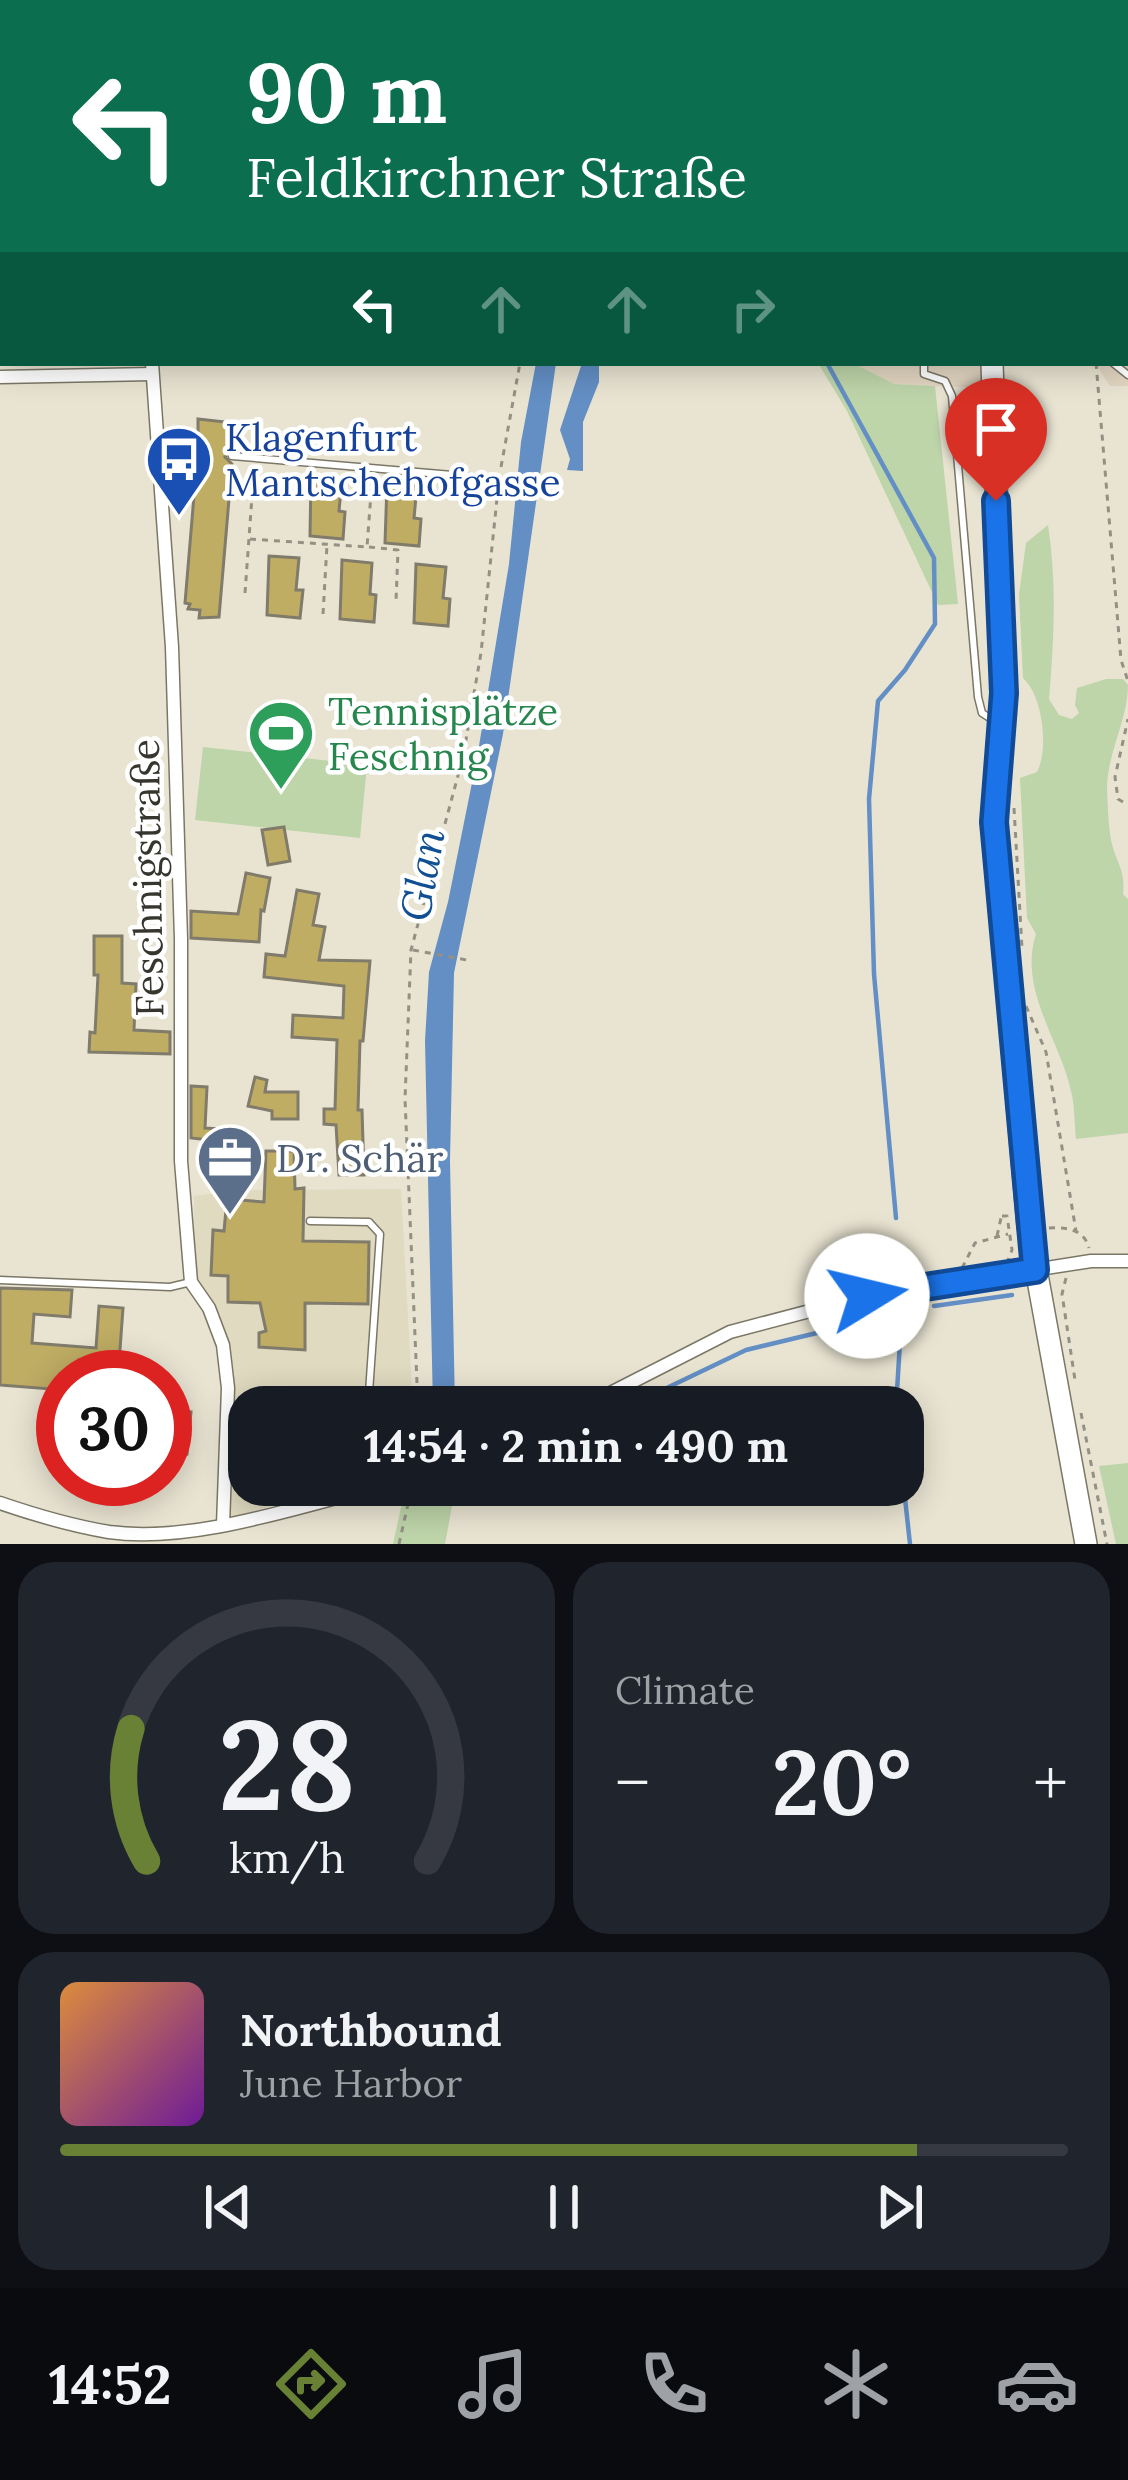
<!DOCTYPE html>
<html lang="en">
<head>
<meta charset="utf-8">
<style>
	:root { --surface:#171b24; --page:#20242c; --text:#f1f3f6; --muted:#9ea1a6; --line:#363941; --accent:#688134 }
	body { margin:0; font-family:Lora,serif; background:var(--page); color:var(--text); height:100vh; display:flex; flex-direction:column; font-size:45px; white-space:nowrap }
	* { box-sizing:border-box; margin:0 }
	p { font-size:39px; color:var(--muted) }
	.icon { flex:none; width:66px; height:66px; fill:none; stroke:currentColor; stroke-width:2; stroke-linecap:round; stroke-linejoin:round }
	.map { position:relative; height:1544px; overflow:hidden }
	.side { display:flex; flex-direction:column; gap:18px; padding:18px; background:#0d0f14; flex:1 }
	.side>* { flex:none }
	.banner { position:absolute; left:0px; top:0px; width:1128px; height:366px; box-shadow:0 6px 30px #0003; background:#0b6e4f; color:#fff; overflow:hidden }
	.speed { position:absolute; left:36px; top:1350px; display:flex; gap:24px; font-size:60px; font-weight:700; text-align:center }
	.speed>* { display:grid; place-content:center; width:156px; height:156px; border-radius:50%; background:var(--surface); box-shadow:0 6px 30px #0003; line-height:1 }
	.speed .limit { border:18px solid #d22; background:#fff; color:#111 }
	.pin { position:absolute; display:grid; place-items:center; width:102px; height:102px; color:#fff; margin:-123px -51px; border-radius:50% 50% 50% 0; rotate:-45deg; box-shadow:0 0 12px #0007 }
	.pin .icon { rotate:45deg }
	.me { position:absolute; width:132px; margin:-66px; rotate:81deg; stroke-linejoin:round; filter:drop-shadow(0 0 9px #0008) }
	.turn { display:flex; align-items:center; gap:42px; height:252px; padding:0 48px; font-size:54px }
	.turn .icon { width:156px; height:156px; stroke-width:2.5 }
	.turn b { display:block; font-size:84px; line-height:102px }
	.lanes { display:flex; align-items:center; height:114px; padding:0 48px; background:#0003; justify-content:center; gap:60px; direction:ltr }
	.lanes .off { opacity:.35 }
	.big { font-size:90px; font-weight:800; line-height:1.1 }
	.side .card { flex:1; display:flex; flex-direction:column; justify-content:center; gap:18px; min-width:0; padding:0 42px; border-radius:36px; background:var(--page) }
	.side .dial { align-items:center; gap:0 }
	.dial svg { height:312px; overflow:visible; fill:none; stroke:var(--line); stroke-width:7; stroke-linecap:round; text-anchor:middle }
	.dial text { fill:var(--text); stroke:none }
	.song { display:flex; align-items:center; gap:36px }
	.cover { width:144px; height:144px; border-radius:18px; background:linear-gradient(135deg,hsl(30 70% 55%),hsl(280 70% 35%)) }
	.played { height:12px; border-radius:6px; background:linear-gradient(90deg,var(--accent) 85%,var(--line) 85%) }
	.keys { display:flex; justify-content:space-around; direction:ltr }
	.heat { display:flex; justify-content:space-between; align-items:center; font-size:66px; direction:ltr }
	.side .tiles { flex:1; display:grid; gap:18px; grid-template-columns:1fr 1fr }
	.card:last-child { grid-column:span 2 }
	.trip { position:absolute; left:228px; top:1386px; width:696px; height:120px; border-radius:36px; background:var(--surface); box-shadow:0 6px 30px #0003; font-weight:800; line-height:120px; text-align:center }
	.tab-bar { display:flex; height:192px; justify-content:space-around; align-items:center; background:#090b0e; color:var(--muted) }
	.tab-bar .icon { width:84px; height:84px }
	.tab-bar .current { color:var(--accent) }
	.tab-bar b { font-size:54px; color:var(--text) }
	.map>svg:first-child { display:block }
</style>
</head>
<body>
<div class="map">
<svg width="1128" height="1544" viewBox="0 0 1128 1544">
	<rect width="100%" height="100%" fill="#e9e4d2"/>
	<g fill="#e2d5c1">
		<path d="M1053 0H1128V386H1110L1095 363H1125V3Z"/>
		<path d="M853 363H982V388L894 384Z"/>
	</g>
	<path fill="#e0dac0" d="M401 1189 413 1407H249V1485H343L227 1519 226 1344 195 1278 194 1196 242 1190Z"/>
	<g fill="#bed4a9">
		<path d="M818 363H853L894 384 935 386 958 604 938 605 847 411Z"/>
		<path d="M1048 525C1057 584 1054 640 1049 699L1059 715 1072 719 1079 713 1075 705 1077 688 1106 679H1123L1128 685C1128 720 1107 753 1107 789 1108 807 1108 831 1113 848 1119 866 1125 873 1123 894L1128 899V1133L1076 1139C1074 1123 1075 1106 1071 1091 1060 1040 1018 989 1036 934L1027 918 1020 778 1037 772C1049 749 1043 696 1023 678L1019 595 1026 543Z"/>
		<path d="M203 747 367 765 360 838 195 820Z"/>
		<path d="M1128 1463V1544H1116L1099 1466Z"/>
		<path d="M434 1485H456L445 1544H393L402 1503Z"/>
	</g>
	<g fill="#638fc5">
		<path d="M536 363H556L503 734 454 973 450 1161 455 1407H433L425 1041 429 972 448 902 477 758 509 564 521 442Z"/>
		<path d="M582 363H599V382L583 422V471L567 470 570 459 560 430Z"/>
	</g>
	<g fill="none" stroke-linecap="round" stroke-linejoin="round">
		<g stroke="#638fc5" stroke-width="4.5">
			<path d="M827 363 934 558 935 624 905 670 878 701 869 799 874 974 896 1218"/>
			<path d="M934 1306 1012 1295"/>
			<path d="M627 1407 746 1350 917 1309"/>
			<path d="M896 1407 900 1342"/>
			<path d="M903 1480 910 1544"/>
		</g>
	</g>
	<g fill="#bfad64" stroke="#807b6b" stroke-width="3">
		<path d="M198 419 235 423 233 449 225 457 232 464 219 617 199 618 200 610 188 609 190 604 185 603 197 460 205 452 198 445Z"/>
		<path d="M311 477 342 480 339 511 345 512 343 539 310 536Z"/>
		<path d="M387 484 417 486 414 518 421 519 419 546 385 543Z"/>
		<path d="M269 556 299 558 296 590H303L300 618 267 615Z"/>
		<path d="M342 560 372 563 370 594 376 595 374 622 340 619Z"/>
		<path d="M416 564 446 567 443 598 450 599 448 626 414 623Z"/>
		<path d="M284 827 290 861 268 865 262 830Z"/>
		<path d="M246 873 270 878 264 911 261 910 259 942 191 938V911L238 914Z"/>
		<path d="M297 890 319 894 313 925 325 927 319 960 370 961 363 1041H360L358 1110H362L364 1175H339L336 1125 324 1124V1109H335L337 1040 292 1037 293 1015 343 1018 344 986 264 977 266 954 285 956Z"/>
		<path d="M94 936H122V983L136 984 134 1030 170 1032V1054L89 1052 90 1032 95 1033 98 975H94Z"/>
		<path d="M255 1077 267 1080 265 1092H298V1119H272V1111L248 1106Z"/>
		<path d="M191 1086 207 1087 205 1128 238 1130 237 1143 191 1138Z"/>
		<path d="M266 1151H294L295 1189 304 1188 303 1241 369 1242 368 1304 305 1303V1350L259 1347V1333L266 1331 260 1303 228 1302V1276L211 1275 213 1230 224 1231 227 1199 264 1202Z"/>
		<path d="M0 1288 72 1290 70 1317 34 1314 32 1343 96 1348 99 1306 123 1308 119 1363 79 1360 78 1377H63V1390L0 1385Z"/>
		<path d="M165 1410 191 1412 187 1454 165 1452Z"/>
	</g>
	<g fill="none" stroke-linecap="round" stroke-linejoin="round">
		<defs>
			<g id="lane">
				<path d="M692 0 719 3"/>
				<path d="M670 3V0"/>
				<path d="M988 3 989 0"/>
				<path d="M1125 10 1128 6"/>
				<path d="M1125 66 1128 67"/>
				<path d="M924 363V374L945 381 952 396 978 697 982 713 996 722"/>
				<path d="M1113 363 1128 375"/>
				<path d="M159 450 198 453"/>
				<path d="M232 456 499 479"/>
				<path d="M310 1221 369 1222 380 1234 368 1407"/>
				<path d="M0 1280 170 1287 191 1282"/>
			</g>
			<g id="street">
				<path d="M186 3 187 0"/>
				<path d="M380 3 383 0"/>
				<path d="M0 174 3 173"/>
				<path d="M152 363 172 647 181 939V1161L191 1282 209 1308 223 1345 228 1388 223 1525"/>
				<path d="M0 377 152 374"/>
				<path d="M583 1407 730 1332 867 1296 1091 1261H1128"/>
				<path d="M0 1503C35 1515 73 1526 109 1532 193 1544 303 1505 385 1485"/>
			</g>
			<g id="primary">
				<path d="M1036 0V3"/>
				<path d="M992 363 1003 693 995 822 1006 975 1028 1225 1086 1544"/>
			</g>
		</defs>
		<use href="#lane" stroke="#7b7767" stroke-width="9"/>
		<use href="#street" stroke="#7b7767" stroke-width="15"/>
		<use href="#primary" stroke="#7b7767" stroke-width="24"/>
		<g stroke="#949184" stroke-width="3" stroke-dasharray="6 6" stroke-linecap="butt">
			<path d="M534 0 536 3"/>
			<path d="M606 0 607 3"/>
			<path d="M657 3 658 0"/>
			<path d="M888 3 889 0"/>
			<path d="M1125 211 1128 213"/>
			<path d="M1096 363 1121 660 1128 681"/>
			<path d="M501 467 520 363"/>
			<path d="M250 539 367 547 372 480"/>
			<path d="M369 547 398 550 396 601"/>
			<path d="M245 593 254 469"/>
			<path d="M323 614 327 545"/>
			<path d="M1123 802 1118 799 1115 777 1128 719"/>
			<path d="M1014 808 1022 948"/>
			<path d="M413 950 472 961"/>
			<path d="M1026 1006 1046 1052 1076 1231"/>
			<path d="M1002 1216H1007L1012 1250 1008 1260"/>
			<path d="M1049 1228C1066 1227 1084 1229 1089 1248"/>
			<path d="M997 1236 1001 1218"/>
			<path d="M962 1268 975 1243 1008 1234"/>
			<path d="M1066 1278 1062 1294 1075 1380"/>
			<path d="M418 1407 405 1099 411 950 463 757 481 653 498 489"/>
			<path d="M1081 1413 1107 1544"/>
			<path d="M409 1503 415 1499 418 1485"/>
			<path d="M399 1544 408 1504 407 1485"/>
		</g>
		<use href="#lane" stroke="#fff" stroke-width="6"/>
		<use href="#street" stroke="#fff" stroke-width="12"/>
		<use href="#primary" stroke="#fff" stroke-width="21"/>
	</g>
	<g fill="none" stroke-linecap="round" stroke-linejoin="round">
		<defs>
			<path id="route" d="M867 1296 1035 1270 994 822 1004 693 996 501"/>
		</defs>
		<use href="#route" stroke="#114b97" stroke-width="30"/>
		<use href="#route" stroke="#1a73e8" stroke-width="21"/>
	</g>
	<defs>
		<symbol id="bus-pin" viewBox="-11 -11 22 30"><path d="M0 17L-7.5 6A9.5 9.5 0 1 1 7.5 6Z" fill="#1a4fb4" stroke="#fff"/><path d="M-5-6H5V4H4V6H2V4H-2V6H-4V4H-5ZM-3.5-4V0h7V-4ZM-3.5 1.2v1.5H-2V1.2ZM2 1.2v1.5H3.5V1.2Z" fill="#fff"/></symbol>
		<symbol id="stadium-pin" viewBox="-11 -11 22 30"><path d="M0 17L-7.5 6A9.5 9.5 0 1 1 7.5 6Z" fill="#2e9e5b" stroke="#fff"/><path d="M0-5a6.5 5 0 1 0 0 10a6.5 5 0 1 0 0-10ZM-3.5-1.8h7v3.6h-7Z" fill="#fff"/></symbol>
		<symbol id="office-pin" viewBox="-11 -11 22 30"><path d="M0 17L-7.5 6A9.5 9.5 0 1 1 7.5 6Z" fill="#5c6f8a" stroke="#fff"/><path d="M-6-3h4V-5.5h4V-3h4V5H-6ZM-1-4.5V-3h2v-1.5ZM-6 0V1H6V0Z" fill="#fff"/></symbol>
	</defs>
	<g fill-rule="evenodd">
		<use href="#bus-pin" x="141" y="421" width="76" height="104"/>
		<use href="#stadium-pin" x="243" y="695" width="76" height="104"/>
		<use href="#office-pin" x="192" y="1120" width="76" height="104"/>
	</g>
	<g text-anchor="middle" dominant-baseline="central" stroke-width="9" stroke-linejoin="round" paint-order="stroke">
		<g font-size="39" fill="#164399" stroke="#fff" text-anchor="start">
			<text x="225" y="437">Klagenfurt<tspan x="225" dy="45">Mantschehofgasse</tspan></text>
		</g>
		<g font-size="39" fill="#27864d" stroke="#fff" text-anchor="start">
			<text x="328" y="711">Tennisplätze<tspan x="328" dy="45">Feschnig</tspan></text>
		</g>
		<g font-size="39" fill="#36352e" stroke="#fff">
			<text transform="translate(147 878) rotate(-91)">Feschnigstraße</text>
		</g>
		<g font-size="39" fill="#4e5e75" stroke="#fff" text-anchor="start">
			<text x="276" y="1158">Dr. Schär</text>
		</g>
		<g font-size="42" font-style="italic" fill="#104f91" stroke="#fff">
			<text transform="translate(422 875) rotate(-80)">Glan</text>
		</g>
	</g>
</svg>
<div class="speed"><div class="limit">30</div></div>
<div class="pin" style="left:996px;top:501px;background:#d93025"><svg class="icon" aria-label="arrive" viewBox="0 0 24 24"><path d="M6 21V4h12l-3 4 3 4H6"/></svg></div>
<svg class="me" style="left:867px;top:1296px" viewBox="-20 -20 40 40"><circle r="19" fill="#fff"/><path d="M0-13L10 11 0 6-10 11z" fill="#1a73e8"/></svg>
<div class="trip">14:54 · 2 min · 490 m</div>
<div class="banner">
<div class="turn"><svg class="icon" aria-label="left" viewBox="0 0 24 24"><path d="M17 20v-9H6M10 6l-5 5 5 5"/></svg><div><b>90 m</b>Feldkirchner Straße</div></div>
<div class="lanes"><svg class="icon" aria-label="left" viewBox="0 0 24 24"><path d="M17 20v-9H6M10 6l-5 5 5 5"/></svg><svg class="icon off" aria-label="ahead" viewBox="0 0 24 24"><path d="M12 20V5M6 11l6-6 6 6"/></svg><svg class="icon off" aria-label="ahead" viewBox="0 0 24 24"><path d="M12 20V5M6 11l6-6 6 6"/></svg><svg class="icon off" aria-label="right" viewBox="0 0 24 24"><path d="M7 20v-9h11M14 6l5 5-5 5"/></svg></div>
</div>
</div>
<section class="side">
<div class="tiles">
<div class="card dial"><svg viewBox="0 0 100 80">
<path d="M14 69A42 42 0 1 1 86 69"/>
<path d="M14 69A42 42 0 0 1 10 35" stroke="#688134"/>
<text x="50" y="56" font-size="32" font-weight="700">28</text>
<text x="50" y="72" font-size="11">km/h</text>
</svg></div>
<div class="card"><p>Climate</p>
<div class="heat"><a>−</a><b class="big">20°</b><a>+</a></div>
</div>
<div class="card">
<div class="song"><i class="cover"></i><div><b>Northbound</b><p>June Harbor</p></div></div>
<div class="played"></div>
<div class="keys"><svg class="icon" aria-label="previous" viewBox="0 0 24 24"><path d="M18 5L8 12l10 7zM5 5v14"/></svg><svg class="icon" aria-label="pause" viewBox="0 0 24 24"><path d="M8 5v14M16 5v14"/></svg><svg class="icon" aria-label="next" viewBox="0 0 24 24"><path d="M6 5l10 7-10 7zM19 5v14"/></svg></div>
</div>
</div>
</section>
<nav class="tab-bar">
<b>14:52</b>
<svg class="icon current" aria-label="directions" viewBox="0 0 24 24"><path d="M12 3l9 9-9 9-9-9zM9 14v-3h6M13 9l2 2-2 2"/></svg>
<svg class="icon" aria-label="music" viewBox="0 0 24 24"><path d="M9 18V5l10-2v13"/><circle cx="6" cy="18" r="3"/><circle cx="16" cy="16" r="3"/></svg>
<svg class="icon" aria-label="phone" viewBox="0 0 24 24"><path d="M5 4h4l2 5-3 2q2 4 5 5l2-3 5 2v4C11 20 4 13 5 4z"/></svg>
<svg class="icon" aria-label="climate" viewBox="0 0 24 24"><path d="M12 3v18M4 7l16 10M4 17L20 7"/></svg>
<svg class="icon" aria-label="car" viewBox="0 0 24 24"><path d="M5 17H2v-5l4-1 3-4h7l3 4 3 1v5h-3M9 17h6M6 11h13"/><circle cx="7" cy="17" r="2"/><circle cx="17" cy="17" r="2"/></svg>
</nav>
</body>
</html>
